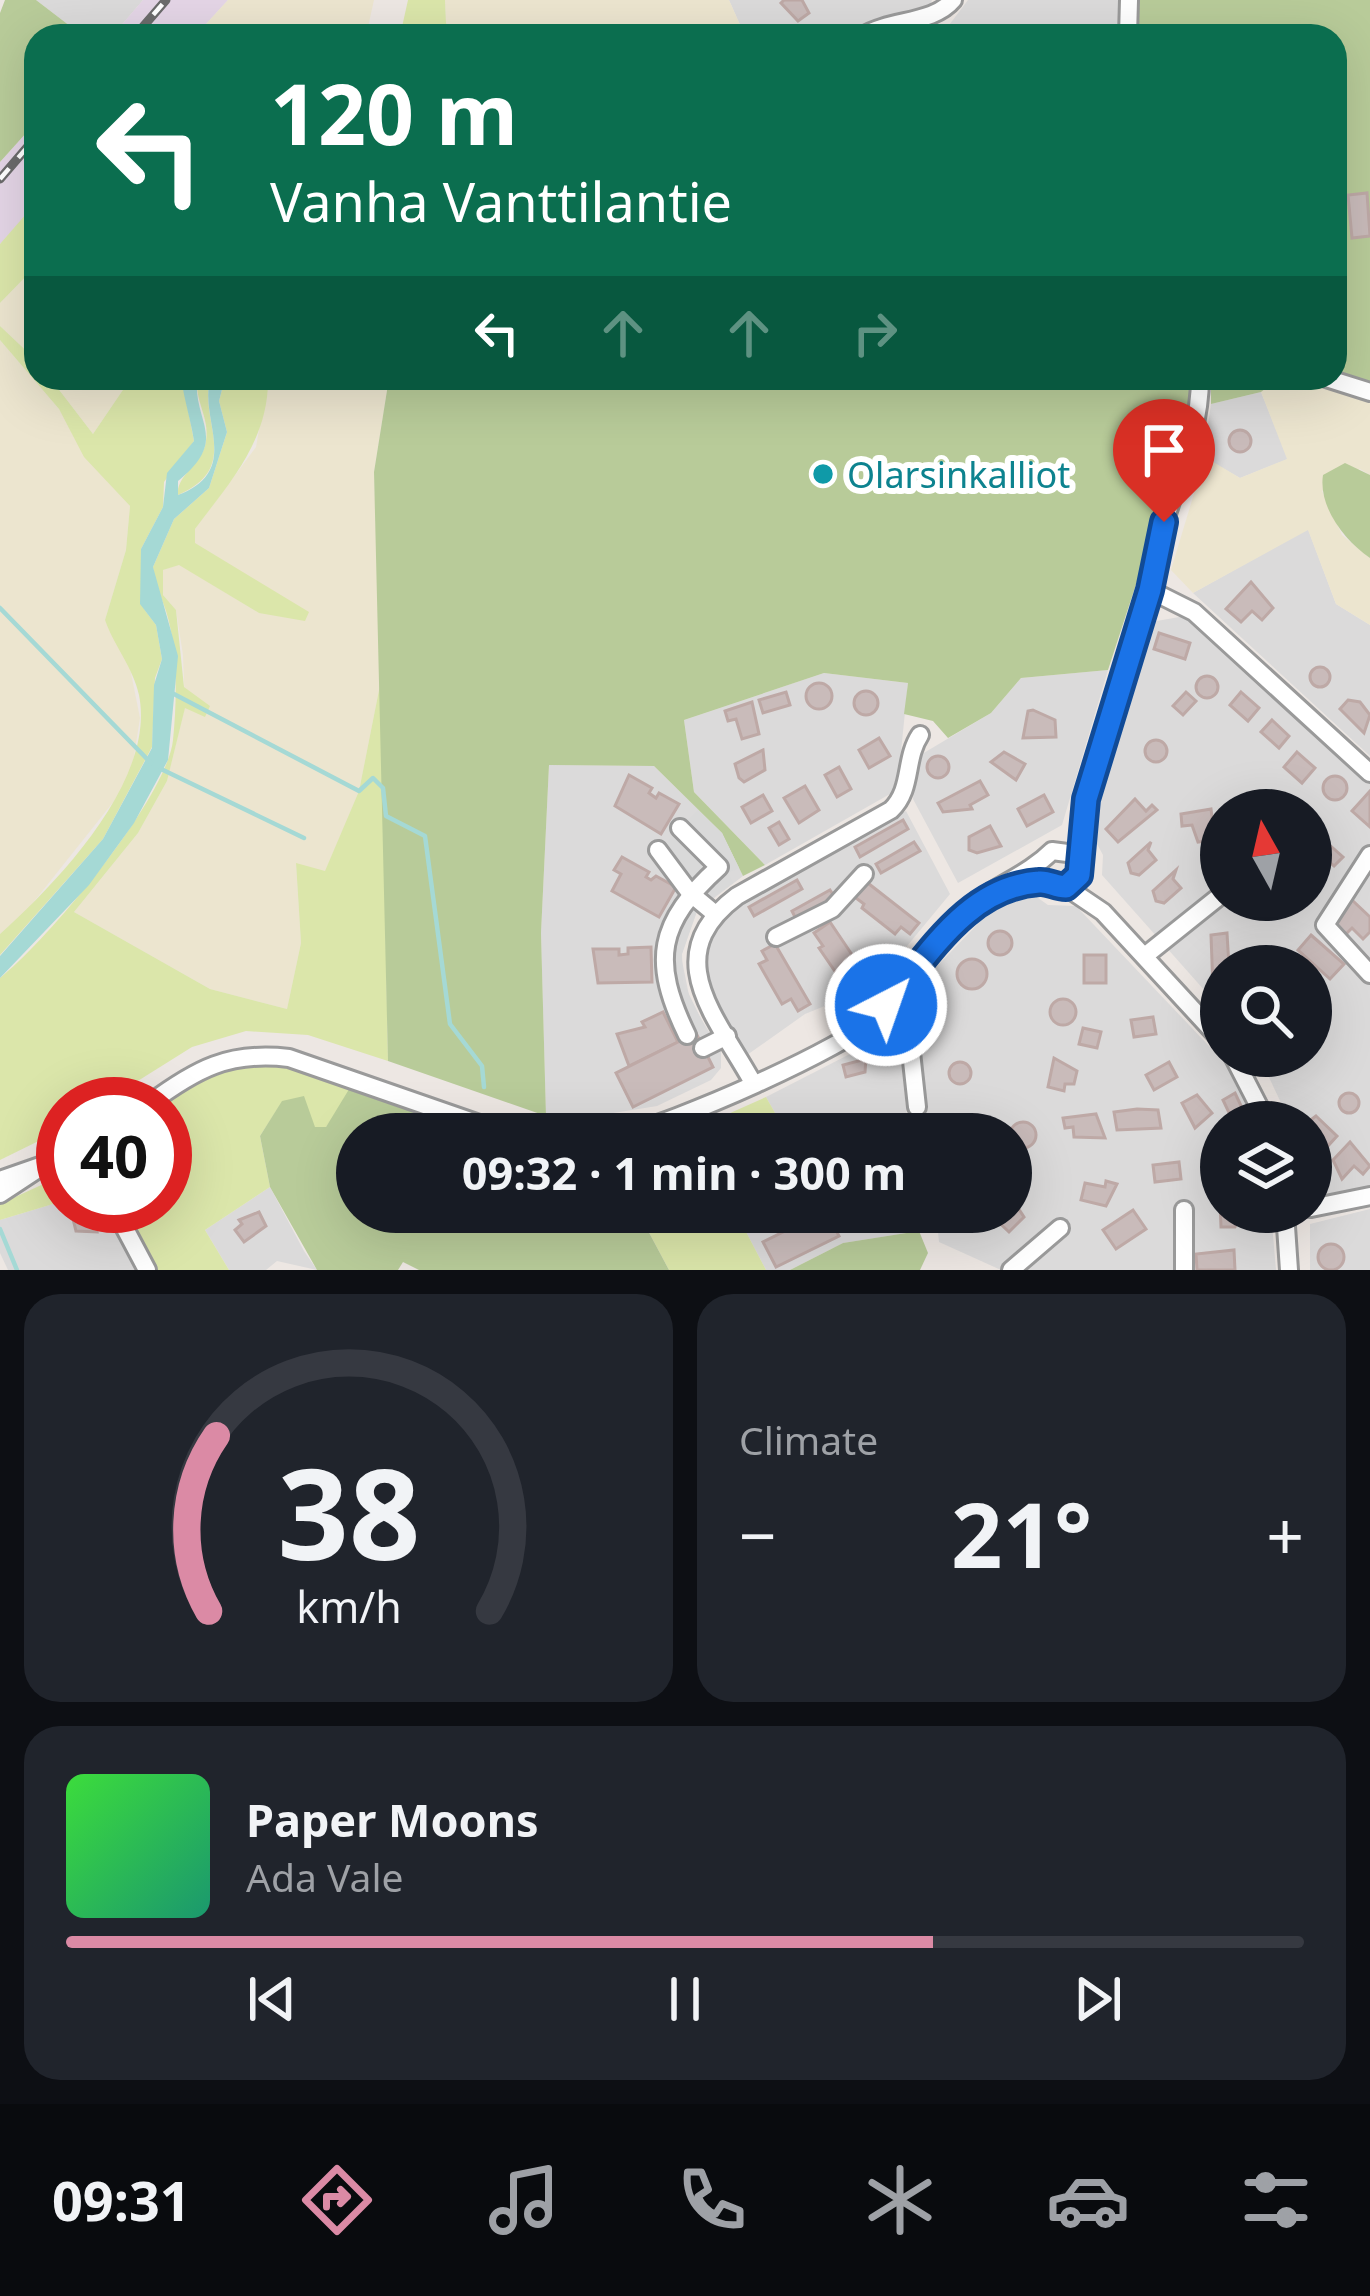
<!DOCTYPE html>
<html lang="en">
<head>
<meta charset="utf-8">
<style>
	:root { --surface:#171b24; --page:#20242c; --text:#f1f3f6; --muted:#9ea1a6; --line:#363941; --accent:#db8aa5 }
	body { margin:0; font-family:"Noto Sans",sans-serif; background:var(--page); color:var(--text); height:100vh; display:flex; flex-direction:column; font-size:45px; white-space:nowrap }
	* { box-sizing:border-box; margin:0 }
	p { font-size:39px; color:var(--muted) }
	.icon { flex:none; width:66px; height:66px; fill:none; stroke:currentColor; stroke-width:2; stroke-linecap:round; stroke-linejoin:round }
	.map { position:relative; height:1270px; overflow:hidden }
	.side { display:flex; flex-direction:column; gap:24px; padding:24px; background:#0d0f14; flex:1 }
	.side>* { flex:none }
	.banner { position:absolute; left:24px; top:24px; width:1323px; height:366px; border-radius:36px; box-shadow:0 12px 48px #0002; background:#0b6e4f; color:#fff; overflow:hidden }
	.needle { width:78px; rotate:352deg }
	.buttons { position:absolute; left:1200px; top:789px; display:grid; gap:24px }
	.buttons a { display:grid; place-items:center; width:132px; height:132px; border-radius:50%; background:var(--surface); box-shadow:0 12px 48px #0002; font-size:60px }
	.speed { position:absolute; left:36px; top:1077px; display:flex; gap:24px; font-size:60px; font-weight:700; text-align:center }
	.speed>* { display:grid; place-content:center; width:156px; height:156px; border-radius:50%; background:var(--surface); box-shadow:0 12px 48px #0002; line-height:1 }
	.speed .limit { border:18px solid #d22; background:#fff; color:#111 }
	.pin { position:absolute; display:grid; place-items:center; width:102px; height:102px; color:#fff; margin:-123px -51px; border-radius:50% 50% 50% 0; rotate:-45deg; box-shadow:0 0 12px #0007 }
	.pin .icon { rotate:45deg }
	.me { position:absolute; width:132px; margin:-66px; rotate:41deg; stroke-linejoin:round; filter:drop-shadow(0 0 9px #0008) }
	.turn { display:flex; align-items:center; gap:42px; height:252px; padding:0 48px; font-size:54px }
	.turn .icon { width:156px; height:156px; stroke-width:2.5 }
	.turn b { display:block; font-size:84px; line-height:102px }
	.lanes { display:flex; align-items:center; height:114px; padding:0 48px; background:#0003; justify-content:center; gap:60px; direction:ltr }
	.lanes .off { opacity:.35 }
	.big { font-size:90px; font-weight:700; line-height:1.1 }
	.side .tile { flex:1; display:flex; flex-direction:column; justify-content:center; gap:18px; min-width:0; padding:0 42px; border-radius:36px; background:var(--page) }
	.side .dial { align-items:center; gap:0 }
	.dial svg { height:312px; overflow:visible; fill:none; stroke:var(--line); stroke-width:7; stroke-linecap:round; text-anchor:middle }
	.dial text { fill:var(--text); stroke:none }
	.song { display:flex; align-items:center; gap:36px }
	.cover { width:144px; height:144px; border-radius:18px; background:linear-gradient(135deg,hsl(120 70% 55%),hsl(160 70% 35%)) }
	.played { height:12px; border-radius:6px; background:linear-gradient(90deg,var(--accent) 70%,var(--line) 70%) }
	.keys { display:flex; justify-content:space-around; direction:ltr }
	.heat { display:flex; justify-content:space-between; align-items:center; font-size:66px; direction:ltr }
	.side .tiles { flex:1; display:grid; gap:24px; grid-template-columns:1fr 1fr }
	.tile:last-child { grid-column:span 2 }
	.trip { position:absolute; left:336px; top:1113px; width:696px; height:120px; border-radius:60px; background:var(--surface); box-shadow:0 12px 48px #0002; font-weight:700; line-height:120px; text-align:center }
	.menu { display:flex; height:192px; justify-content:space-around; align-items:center; background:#090b0e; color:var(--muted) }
	.menu .icon { width:84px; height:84px }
	.menu .active { color:var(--accent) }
	.menu b { font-size:54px; color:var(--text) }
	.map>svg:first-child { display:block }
</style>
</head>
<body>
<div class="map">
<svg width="1370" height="1270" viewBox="0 0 1370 1270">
	<rect width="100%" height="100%" fill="#ede7e3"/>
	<g fill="#dbdada" fill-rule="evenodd">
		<path d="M36 0H143L112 36H83Z"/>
		<path d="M729 0H932L921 28 887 36H745Z"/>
		<path d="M968 0H1120L1119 36 943 33Z"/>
		<path d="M1261 392 1288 459 1240 478 1210 461 1202 467 1211 404Z"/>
		<path d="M1308 529 1336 604 1370 625V756L1193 593Z"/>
		<path d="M1185 616 1370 780V1188L1311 1196V1122H1290L1259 1056H1311V966H1221V1009L1102 875 1103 855 1091 833 1151 622ZM1221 810H1311V900H1221Z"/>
		<path d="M1108 670 1062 825 958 883 913 799 917 757 991 713 1021 678Z"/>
		<path d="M824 673 908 683 897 790 765 865 694 792 684 720Z"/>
		<path d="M549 765 654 766 722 833 743 876 697 911 681 956 690 1000 721 1052V1068L711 1080 657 1106 582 1118 546 1116 541 933Z"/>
		<path d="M906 811 950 894 874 986 805 1014 747 1055 709 988 703 957 712 930 732 910Z"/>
		<path d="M1031 893 1048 905 1076 906 1227 1065 1256 1122H1221V1212H1271L1276 1270H1001L939 1242 936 1212H1011V1134H927L916 1041V988L999 902Z"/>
		<path d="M893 1032 899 1042 909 1134H787L766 1097Z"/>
		<path d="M270 1187 304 1251 317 1270 277 1261 266 1270H229L205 1230Z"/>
		<path d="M63 1201V1206H120L153 1270H8L0 1253V1220Z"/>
		<path d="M1370 1209V1270H1310V1224Z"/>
		<path d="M747 1212H917L919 1231 843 1243 790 1270H766L743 1226Z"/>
	</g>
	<g fill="#e4d5e6">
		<path d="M143 0H228L195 36H112Z"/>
		<path d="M36 122V204L0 244V162Z"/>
	</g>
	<g fill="#ece5cf">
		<path d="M228 0H374L366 36H195Z"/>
		<path d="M445 0H729L745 36H454L446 23Z"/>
		<path d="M36 266V360L0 326V303Z"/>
		<path d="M0 340 59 409 85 457 130 506 126 550 105 620 130 668 140 718 131 775 118 796 28 909 0 934Z"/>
		<path d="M50 378H131L93 434Z"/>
		<path d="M268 378H389L374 472 381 680 359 791 325 872 296 864 301 943 287 1009 210 989 74 912 138 833 167 781 185 707 183 655 176 610 163 595V570L179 564 259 613H308L195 544V529L256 447Z"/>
		<path d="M1279 378H1317L1338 392 1370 399V475L1360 469 1322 491 1342 535 1370 558V625L1336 604 1308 530 1193 593 1171 570 1202 467 1210 460 1240 478 1287 459 1261 392Z"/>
	</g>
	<g fill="#dbe6aa">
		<path d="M408 0H445L446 23 454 36H400Z"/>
		<path d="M27 213 26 230 36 266 0 303V244Z"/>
		<path d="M0 326 36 360V378H50L93 434 131 378H182L194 441 164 482 163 507 141 549 144 609 156 625 162 659 155 678 152 747 103 839 0 955V934C58 882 156 780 139 695 133 667 114 646 105 620L126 550 130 506 84 457 59 409 0 340Z"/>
		<path d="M211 378C197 419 244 467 178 495 176 476 199 466 205 446 212 420 195 404 197 379Z"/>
		<path d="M225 378H268C269 440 230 482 195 529V543L309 612 305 621 259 613 179 565 163 570V595L176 610 184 687 210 706 205 717 185 708 167 781 138 833 74 912 210 989 287 1009 301 943 296 863 325 871 359 791 381 680 388 1061 308 1035 246 1031 192 1047 101 1104H63V1129L0 1160V978C47 941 167 798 173 740 177 701 178 649 166 611 161 596 155 584 153 567L174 519 209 488 227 432 219 401Z"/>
		<path d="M236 1063 289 1064 351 1086 352 1093 326 1127H315L282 1102 260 1136 270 1187 205 1230 229 1270H153L120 1206H165L161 1104Z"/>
		<path d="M766 1097 787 1134H683Z"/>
		<path d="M63 1175V1201L0 1220V1204Z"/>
		<path d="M638 1212H747L743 1226 766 1270H669Z"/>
	</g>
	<g fill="#b8cb99">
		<path d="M5 0H36L83 36H36V122L0 162V13Z"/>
		<path d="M1139 0H1370V383L1335 373V36H1139Z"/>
		<path d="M389 378H1191V416L1108 670 1021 678 991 713 948 738 933 721 904 714 908 683 824 673 684 720 694 792 765 865 743 876 722 833 654 766 549 765 541 933 546 1116 388 1061 374 472Z"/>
		<path d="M1211 378H1279L1261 392 1211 404Z"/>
		<path d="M1345 463 1370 475V558C1345 541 1318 507 1323 475Z"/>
		<path d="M351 1086 483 1134H357V1212H638L669 1270H419L403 1262 398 1270H317L270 1187 260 1136 282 1101 304 1096 315 1127H326Z"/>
		<path d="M919 1231 928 1253 920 1270H790L843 1243Z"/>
	</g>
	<g fill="#d9d9d9">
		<path d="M698 810 722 833 739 868 728 873 733 883 708 901 663 847Z"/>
		<path d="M687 905 697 911 682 954 683 982 705 1027 694 1034 680 1004 670 955Z"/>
	</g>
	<path fill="#a5d9d5" d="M197 378C193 423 230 439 178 481V495C244 470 197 417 211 378H225L219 401 227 432 209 488 174 519 153 567 178 656 168 760 134 823 89 885 0 978V956L103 839 152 748 154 685 162 659 156 625 140 604 141 549 163 507 167 473 194 441C192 424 181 388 182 378Z"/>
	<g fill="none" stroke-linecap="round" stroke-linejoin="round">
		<g stroke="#a5d9d5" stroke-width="4.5">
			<path d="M0 608 151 763"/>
			<path d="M172 693 359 791 373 778 383 788 386 816 425 836 450 1024 482 1066 484 1087"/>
			<path d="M161 769 304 838"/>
			<path d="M0 1229 17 1270"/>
		</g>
	</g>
	<g fill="#c9bbba" stroke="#bea9a6" stroke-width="3">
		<path d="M784 0H802L809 13 798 21 781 3Z"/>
		<path d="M1367 193 1370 236 1352 238 1348 195Z"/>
		<circle cx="1240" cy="441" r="11"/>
		<path d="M1251 582 1273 608 1262 620 1252 611 1241 622 1226 609Z"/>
		<path d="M1159 633 1190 643 1185 659 1154 649Z"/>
		<circle cx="1320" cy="677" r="10"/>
		<circle cx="1207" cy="687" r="11"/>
		<circle cx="819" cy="696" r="13"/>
		<circle cx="866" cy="703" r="12"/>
		<path d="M786 692 790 705 763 713 759 700Z"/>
		<path d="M1186 692 1196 701 1183 715 1173 706Z"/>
		<path d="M1241 692 1259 708 1248 721 1230 705Z"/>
		<path d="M1348 700 1360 702 1370 715 1364 733 1340 709Z"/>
		<path d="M752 702 759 734 742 739 736 719 728 721 725 711Z"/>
		<path d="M1033 710 1055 720 1056 737 1023 738 1028 711Z"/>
		<path d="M1272 720 1289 736 1279 748 1261 732Z"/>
		<path d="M879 738 890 756 869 768 859 750Z"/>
		<circle cx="1156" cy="751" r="11"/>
		<path d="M763 750 765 770 744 782 739 778 735 764Z"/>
		<path d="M1004 752 1025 764 1016 780 991 762Z"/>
		<path d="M1297 752 1315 768 1302 783 1284 767Z"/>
		<circle cx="938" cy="767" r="11"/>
		<path d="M839 767 851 789 837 797 825 775Z"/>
		<path d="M629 775 652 788 649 793 656 798 659 793 679 804 661 834 615 806Z"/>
		<circle cx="1335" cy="788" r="12"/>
		<path d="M980 781 988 795 970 805 972 809 943 812 938 803Z"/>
		<path d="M805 786 819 810 799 823 784 798Z"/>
		<path d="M1370 791V827L1352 811Z"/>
		<path d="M763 795 772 811 751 823 742 807Z"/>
		<path d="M1044 795 1053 812 1027 826 1018 809Z"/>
		<path d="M1135 799 1146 811 1152 805 1157 810 1118 842 1106 829Z"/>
		<path d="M1211 809 1215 840 1198 842 1192 825 1182 826 1181 814Z"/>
		<path d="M903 820 908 829 860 857 855 847Z"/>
		<path d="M779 822 789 839 779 845 769 828Z"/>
		<path d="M990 826 1001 846 977 853 969 850V837Z"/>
		<path d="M1325 841 1343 857 1334 866 1316 851Z"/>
		<path d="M914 842 920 851 881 873 876 864Z"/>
		<path d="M1151 842 1148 850 1156 860 1139 875 1131 873 1128 863Z"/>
		<path d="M622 857 649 872 646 877 651 880 656 876 676 887 659 917 612 891 621 874 614 870Z"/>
		<path d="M1176 870 1173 879 1181 888 1164 903 1156 901 1153 891Z"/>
		<path d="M797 880 802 889 754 916 749 907Z"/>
		<path d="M864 880 919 923 910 934 901 927 895 934 862 908 864 904 852 895Z"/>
		<path d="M830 890 836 899 797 921 792 911Z"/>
		<path d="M1352 900 1370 917V932L1363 939 1352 928 1344 936 1330 923Z"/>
		<path d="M830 922 869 980 858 988 851 978 843 983 819 948 823 946 814 933Z"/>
		<circle cx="1000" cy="943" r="12"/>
		<path d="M1227 933 1229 966H1221V988L1213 989 1211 935Z"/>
		<path d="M1311 935 1344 964 1330 979 1298 950Z"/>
		<path d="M775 944 810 1004 798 1011 791 999 782 1004 759 964 767 960 762 951Z"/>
		<path d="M651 947 652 982 598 983 593 949H619V955L628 954V948Z"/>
		<rect x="1084" y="955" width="22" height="28"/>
		<circle cx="972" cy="974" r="15"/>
		<circle cx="1063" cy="1012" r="13"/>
		<path d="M663 1012 678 1042 629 1066 617 1034 645 1027 642 1022Z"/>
		<path d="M1153 1017 1156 1034 1134 1037 1131 1020Z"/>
		<path d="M1083 1028 1101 1032 1097 1048 1079 1044Z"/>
		<path d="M696 1033 713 1067 633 1107 616 1073Z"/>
		<path d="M1054 1058 1077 1071 1074 1084H1065L1064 1091 1048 1087Z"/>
		<path d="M866 1059 865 1072 846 1077 843 1065Z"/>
		<circle cx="960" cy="1073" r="11"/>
		<path d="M1169 1062 1177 1077 1154 1090 1146 1075Z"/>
		<circle cx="1349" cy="1103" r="10"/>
		<path d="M1235 1093 1243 1110 1231 1117 1223 1100Z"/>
		<path d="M1197 1095 1212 1113 1195 1128 1182 1103Z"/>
		<path d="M1137 1109 1158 1110 1161 1128 1117 1130 1114 1112Z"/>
		<path d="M1096 1114 1105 1138 1074 1137 1073 1127 1065 1128 1063 1118Z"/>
		<path d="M1316 1116 1337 1136 1327 1147 1311 1137 1308 1122Z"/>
		<path d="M808 1120 811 1125 819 1120 827 1134H794L792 1130Z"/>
		<circle cx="1023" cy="1135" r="13"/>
		<path d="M1350 1142 1370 1166 1363 1174 1354 1166 1342 1179 1333 1160Z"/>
		<path d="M1179 1162 1181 1179 1155 1182 1153 1165Z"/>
		<path d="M1106 1181 1117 1184 1106 1206 1081 1200 1085 1183 1105 1187Z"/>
		<path d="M1011 1197 1024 1217 1009 1232 988 1212H1011Z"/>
		<path d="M1220 1202 1221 1212 1261 1215 1240 1216 1235 1227H1221Z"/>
		<path d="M92 1210 97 1232 76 1231 72 1215Z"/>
		<path d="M1133 1210 1146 1229 1116 1249 1103 1230Z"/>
		<path d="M259 1212 266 1226 244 1242 235 1230 242 1224 239 1220Z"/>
		<path d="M795 1212H827L839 1236 776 1267 763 1242 801 1223Z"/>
		<circle cx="1331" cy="1257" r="13"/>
		<path d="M1234 1250 1235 1270H1197L1196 1254Z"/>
	</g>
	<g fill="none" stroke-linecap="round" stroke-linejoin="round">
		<defs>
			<g id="minor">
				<path d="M863 36C891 19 933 24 953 0"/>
				<path d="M1128 36 1129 0"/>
				<path d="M1326 378 1370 392"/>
				<path d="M1150 590 1194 612 1370 773"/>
				<path d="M680 828 719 867C657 923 651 961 687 1035"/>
				<path d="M658 850 690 893 714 913"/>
				<path d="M1370 855 1325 925 1370 974"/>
				<path d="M1079 860 1086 799 1150 590C1155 516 1200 454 1200 378"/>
				<path d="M1016 886 1047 881"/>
				<path d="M1066 887 1103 912 1221 1040"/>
				<path d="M776 937 832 909 864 874"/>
				<path d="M1146 955 1216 899"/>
				<path d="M886 1005 911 1052 917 1107"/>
				<path d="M703 1048 727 1036"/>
				<path d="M1233 1056 1267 1122"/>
				<path d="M752 1081C715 1015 658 955 737 896L891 810C913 789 904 759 920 735"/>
				<path d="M149 1104C196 1069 229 1051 289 1058L508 1134"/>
				<path d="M622 1134C669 1126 846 1048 880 1015 914 980 938 932 976 902 1002 883 1030 873 1052 851L1075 854 1079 875"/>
				<path d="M0 1180 63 1158"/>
				<path d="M0 1194 38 1169"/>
				<path d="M113 1206 147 1270"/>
				<path d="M1311 1208 1370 1196"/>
				<path d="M1184 1210V1270"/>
				<path d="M1285 1212 1289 1270"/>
				<path d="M1011 1270 1060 1228"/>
			</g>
		</defs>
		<use href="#minor" stroke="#9a9a9a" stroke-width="22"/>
		<use href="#minor" stroke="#fff" stroke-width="16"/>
		<defs>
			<g id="rail">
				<path d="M135 36 166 0"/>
				<path d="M0 179 36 137"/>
			</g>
		</defs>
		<use href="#rail" stroke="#6b6b6b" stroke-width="9"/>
		<use href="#rail" stroke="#fff" stroke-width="4.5" stroke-dasharray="14" stroke-linecap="butt"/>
	</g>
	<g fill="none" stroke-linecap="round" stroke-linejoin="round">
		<defs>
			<path id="route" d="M886 1005C929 955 967 887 1039 882 1049 881 1055 887 1066 887L1079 875 1086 799 1150 590 1164 522"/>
		</defs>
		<use href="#route" stroke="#114b97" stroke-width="30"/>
		<use href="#route" stroke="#1a73e8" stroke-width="21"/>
	</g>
	<circle fill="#0f9aa8" stroke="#fff" stroke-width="4.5" cx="823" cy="474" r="12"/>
	<g text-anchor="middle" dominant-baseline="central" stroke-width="12" stroke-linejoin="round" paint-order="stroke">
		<g font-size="36" fill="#0d838f" stroke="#fff" text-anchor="start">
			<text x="847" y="474">Olarsinkalliot</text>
		</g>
	</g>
</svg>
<div class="buttons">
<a><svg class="needle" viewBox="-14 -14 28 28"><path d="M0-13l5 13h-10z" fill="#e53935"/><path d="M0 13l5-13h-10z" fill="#9ea1a6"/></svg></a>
<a><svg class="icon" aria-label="search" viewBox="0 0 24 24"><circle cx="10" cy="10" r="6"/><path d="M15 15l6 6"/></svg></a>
<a><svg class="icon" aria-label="layers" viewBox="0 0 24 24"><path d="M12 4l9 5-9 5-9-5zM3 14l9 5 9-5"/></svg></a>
</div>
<div class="speed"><div class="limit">40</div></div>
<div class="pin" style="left:1164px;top:522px;background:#d93025"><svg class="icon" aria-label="arrive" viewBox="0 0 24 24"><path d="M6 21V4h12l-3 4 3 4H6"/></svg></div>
<svg class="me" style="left:886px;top:1005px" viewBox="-20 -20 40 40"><circle r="17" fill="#1a73e8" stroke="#fff" stroke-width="3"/><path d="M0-11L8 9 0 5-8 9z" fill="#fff"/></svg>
<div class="trip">09:32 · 1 min · 300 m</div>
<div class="banner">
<div class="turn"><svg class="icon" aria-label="left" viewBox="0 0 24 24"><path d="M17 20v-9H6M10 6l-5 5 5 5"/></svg><div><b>120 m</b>Vanha Vanttilantie</div></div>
<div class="lanes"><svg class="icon" aria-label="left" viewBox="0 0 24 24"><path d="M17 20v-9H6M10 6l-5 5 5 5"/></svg><svg class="icon off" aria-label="ahead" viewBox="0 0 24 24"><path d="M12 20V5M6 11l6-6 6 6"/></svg><svg class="icon off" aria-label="ahead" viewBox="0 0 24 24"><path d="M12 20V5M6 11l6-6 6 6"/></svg><svg class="icon off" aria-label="right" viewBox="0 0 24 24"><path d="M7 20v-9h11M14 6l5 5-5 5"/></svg></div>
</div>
</div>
<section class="side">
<div class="tiles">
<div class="tile dial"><svg viewBox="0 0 100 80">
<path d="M14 69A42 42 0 1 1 86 69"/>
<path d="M14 69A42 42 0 0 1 16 24" stroke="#db8aa5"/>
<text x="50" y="56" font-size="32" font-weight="700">38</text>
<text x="50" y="72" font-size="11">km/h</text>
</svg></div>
<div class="tile"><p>Climate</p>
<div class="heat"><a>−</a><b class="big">21°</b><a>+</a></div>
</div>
<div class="tile">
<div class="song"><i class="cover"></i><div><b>Paper Moons</b><p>Ada Vale</p></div></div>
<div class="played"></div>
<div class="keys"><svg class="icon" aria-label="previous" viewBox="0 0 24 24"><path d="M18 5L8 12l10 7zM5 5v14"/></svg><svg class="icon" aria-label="pause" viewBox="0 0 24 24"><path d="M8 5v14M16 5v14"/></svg><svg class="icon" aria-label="next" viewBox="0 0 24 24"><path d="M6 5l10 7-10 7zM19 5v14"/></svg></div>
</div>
</div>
</section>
<nav class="menu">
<b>09:31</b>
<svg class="icon active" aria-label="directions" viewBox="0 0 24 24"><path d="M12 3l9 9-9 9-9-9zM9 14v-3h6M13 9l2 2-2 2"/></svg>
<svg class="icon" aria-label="music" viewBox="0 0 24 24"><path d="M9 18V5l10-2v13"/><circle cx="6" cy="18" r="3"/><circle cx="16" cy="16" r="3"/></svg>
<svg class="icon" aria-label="phone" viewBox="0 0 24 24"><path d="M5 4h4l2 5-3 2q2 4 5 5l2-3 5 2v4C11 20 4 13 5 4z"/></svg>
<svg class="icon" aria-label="climate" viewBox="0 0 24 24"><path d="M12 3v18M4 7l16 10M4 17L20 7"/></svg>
<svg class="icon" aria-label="car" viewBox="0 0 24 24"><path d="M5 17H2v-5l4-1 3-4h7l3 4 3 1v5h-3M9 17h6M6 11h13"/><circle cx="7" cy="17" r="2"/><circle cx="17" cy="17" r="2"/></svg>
<svg class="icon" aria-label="filters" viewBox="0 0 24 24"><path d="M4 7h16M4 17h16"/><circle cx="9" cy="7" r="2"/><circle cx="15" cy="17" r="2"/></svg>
</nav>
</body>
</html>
